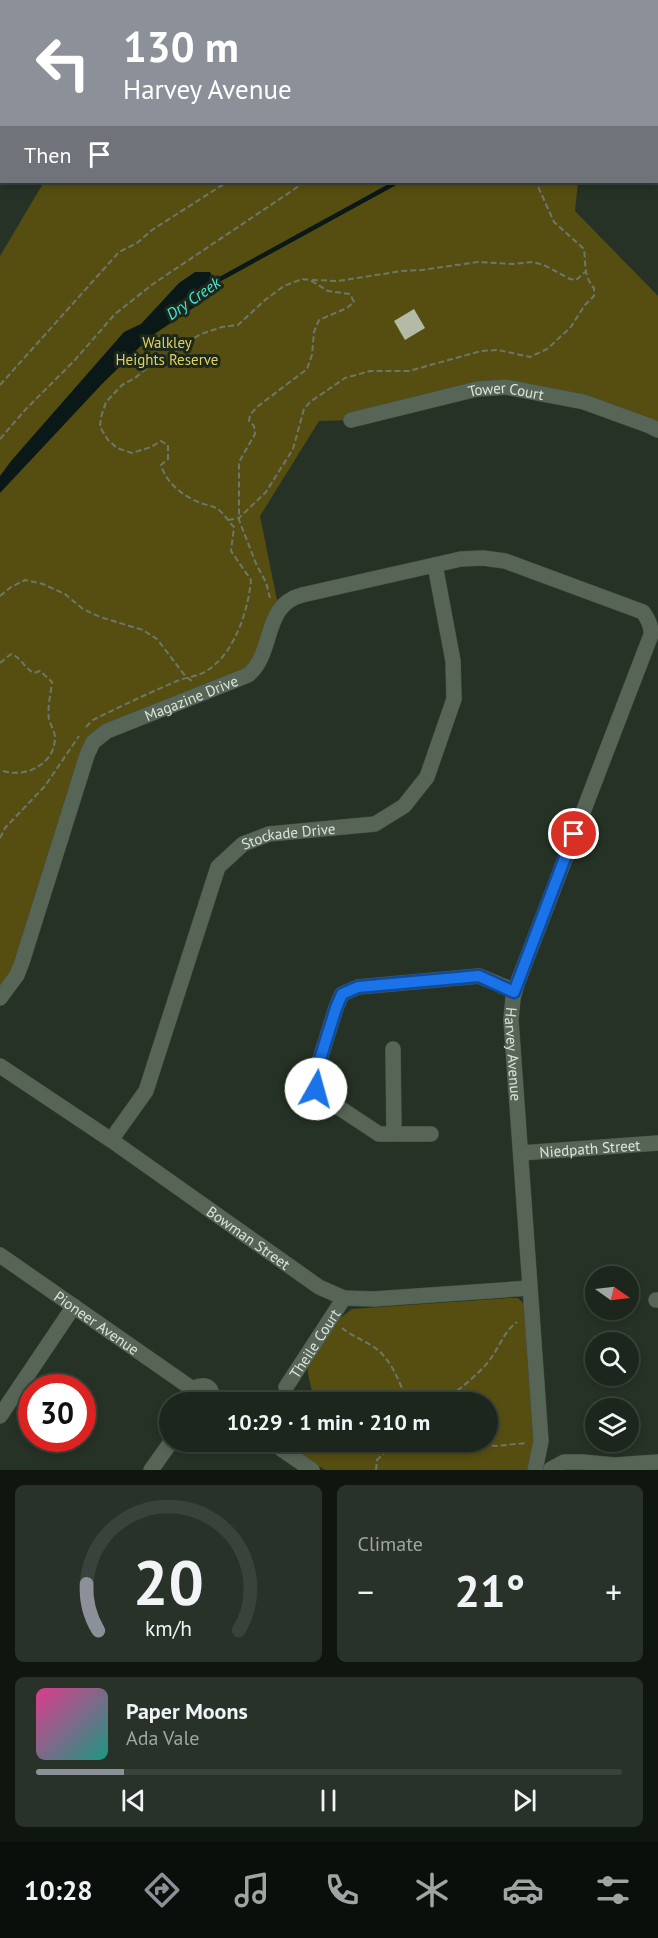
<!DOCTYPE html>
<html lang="en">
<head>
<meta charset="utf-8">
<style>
	:root { --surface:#1c261c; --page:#293229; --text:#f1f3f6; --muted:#a0a5a3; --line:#3a433b; --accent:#8c9099 }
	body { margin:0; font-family:"PT Sans",sans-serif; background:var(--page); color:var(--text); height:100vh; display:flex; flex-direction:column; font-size:22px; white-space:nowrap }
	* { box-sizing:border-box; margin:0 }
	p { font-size:20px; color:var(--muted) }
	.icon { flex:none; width:33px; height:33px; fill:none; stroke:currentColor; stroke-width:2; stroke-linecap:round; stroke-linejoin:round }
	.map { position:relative; height:1470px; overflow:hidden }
	.side { display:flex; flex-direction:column; gap:15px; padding:15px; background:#0f150f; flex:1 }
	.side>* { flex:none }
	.banner { position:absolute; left:0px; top:0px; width:658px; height:183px; box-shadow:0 3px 9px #0003,0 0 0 2px var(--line); background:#8c9099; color:#fff; overflow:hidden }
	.needle { width:39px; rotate:104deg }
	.controls { position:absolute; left:585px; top:1266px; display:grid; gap:12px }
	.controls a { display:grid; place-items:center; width:54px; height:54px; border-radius:50%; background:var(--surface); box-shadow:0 3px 9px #0003,0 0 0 2px var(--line); font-size:30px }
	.speed { position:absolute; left:18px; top:1374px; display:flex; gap:12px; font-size:30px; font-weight:700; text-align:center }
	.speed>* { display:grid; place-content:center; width:78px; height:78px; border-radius:50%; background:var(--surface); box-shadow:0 3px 9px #0003,0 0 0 2px var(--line); line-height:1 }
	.speed .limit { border:9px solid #d22; background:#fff; color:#111 }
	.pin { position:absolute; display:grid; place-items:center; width:51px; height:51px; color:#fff; margin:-26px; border:3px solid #fff; border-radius:50%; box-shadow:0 2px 6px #0007 }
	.me { position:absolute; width:66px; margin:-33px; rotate:7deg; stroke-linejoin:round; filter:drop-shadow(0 0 4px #0008) }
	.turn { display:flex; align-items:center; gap:21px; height:126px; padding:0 24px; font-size:27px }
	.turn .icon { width:78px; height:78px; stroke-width:2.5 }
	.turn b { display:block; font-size:42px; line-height:51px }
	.then { display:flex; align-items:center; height:57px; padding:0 24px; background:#0003; gap:12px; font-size:22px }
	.big { font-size:45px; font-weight:700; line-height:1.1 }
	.side .tile { flex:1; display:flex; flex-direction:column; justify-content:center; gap:9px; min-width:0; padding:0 21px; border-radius:9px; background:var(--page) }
	.side .dial { align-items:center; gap:0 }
	.dial svg { height:156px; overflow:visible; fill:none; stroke:var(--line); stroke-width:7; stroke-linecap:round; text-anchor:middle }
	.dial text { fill:var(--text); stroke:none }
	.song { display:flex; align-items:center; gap:18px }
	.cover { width:72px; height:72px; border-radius:9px; background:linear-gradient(135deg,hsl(330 70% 55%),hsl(170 70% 35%)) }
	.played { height:6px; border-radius:3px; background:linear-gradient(90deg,var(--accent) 15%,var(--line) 15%) }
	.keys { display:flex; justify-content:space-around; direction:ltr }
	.heat { display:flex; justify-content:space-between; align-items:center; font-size:33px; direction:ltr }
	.side .tiles { flex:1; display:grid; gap:15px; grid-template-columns:1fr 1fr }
	.tile:last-child { grid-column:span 2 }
	.trip { position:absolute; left:159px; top:1392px; width:339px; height:60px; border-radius:30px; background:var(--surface); box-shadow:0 3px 9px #0003,0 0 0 2px var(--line); font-weight:700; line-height:60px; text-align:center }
	.menu { display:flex; height:96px; justify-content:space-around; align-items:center; background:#0b0f0b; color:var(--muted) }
	.menu .icon { width:42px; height:42px }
	.menu .active { color:var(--accent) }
	.menu b { font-size:27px; color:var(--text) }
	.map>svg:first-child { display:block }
</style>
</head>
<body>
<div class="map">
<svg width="658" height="1470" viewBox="0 0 658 1470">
	<rect width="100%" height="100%" fill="#263225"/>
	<g fill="#564e11">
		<path d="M150 0H658V84L657 2 149 1Z"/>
		<path d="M44 182H578L575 211 658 296V434L601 408 477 389 351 420 319 421 260 516 279 610 253 671 98 737 17 975 0 997V256Z"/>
		<path d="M510 1298H518L528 1308 537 1441 529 1470H325L283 1442H488V1402H309C316 1389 306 1379 308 1366L339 1319 352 1309Z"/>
	</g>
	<path fill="#0a1917" d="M195 272H210L220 290 150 337 102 384 0 493V476L11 461 124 332 141 324 179 283Z"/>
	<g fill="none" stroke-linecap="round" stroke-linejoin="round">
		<g stroke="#0a1917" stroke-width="4.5">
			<path d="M637 2 641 0"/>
			<path d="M211 284 397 182"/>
		</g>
	</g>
	<path fill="#b3baa5" d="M414 309 425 328 405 340 394 321Z"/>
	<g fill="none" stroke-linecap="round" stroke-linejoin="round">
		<defs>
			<g id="minor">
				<path id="s1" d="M351 420 477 389 506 387 584 402 650 426 658 430"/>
				<path id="s2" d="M0 998 17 975 22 962 87 755 93 742 107 731 248 675C275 653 262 605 302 595L461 559 483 558 505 561 643 612C648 619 652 626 651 635L517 984 513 998 511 1020 541 1441 535 1470"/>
				<path d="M393 1049 394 1134"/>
				<path id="s3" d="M0 1066 111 1140 319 1287 344 1298 374 1299 530 1288"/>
				<path d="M431 1134H379L326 1099 316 1089V1072L336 1008 342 994 358 987 479 976 515 991"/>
				<path id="s4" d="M111 1140 146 1091 218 867 243 844 269 834 375 824 404 806 427 777 454 699 453 661 435 565"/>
				<path id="s5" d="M521 1153 658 1143"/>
				<path id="s6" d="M0 1255 194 1390"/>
				<path d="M656 1300H658"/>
				<path id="s7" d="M286 1387 344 1298"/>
				<path d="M195 1402C182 1381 222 1380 209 1402"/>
				<path d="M0 1416 74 1306"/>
				<path d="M271 1442 312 1470"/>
				<path d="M551 1469 564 1462H582L615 1465 658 1462"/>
				<path d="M151 1470 171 1442"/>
			</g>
		</defs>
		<use href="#minor" stroke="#434e43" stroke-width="16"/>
		<g stroke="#6c776b" stroke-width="2" stroke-dasharray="6 3" stroke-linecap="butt">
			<path d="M321 0 322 2"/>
			<path d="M345 2 346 0"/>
			<path d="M440 2 442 0"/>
			<path d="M528 2 529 0"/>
			<path d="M657 44H658"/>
			<path d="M312 280 338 281 402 271 422 270 478 262 513 264 532 262 544 265 570 279 576 280 585 272"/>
			<path d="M0 385 119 252 137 243 152 230 227 182"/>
			<path d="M0 439 25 410 74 361 115 314 153 284 305 182"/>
			<path d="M228 520 239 518 266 492 293 449 304 409 310 402 345 378 370 371H409L481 351 498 350 530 357 547 349 570 328 585 305 594 296V288C583 276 586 263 584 249L554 222 536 182"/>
			<path d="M0 596 11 587 25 580 43 584 65 594 83 609 100 617 143 630 157 639 186 677 192 681"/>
			<path d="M0 663 11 654C22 658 24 668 34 673L40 671 52 682C51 693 47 708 49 719 50 725 55 731 55 737 55 766 23 779 0 770"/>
			<path d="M86 727 93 720C121 706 149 693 177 681 187 677 200 676 208 670 235 652 248 611 251 580L231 551 234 527C228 521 222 510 214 507 210 505 205 505 201 503 184 497 166 483 161 465L168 459V445L161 441 151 447 132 453 117 448 108 440 100 427 101 417 106 402 122 385 135 378 153 363 171 355 185 343 201 334 222 327 238 325 265 300 284 286 302 279 310 280 328 291 350 294 354 302 347 308 319 320 314 332 312 355 307 369 257 407 250 415 249 421 254 426 255 434 239 462V520L257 566 266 582 270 598"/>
			<path d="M0 838 5 828 45 786 79 736"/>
			<path d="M342 1328C354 1338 374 1344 383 1355 395 1368 401 1387 408 1402"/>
			<path d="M443 1402C459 1389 476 1377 489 1361 499 1348 504 1331 517 1322"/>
			<path d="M465 1442 495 1446 527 1443"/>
			<path d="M376 1470 377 1460 396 1442"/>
		</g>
		<use href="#minor" stroke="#576556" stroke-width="15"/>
	</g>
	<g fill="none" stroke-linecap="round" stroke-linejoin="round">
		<defs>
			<path id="route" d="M316 1089V1072L336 1008 342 994 358 987 479 976 514 992 574 834"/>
		</defs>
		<use href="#route" stroke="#114b97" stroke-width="15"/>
		<use href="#route" stroke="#1a73e8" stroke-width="10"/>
	</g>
	<g text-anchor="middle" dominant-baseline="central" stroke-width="6" stroke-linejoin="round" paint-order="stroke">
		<g font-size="15" fill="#e2d261" stroke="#1c281b">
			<text x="167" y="342">Walkley<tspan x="167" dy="17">Heights Reserve</tspan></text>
		</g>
		<g font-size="15" fill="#dbe3da" stroke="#1c281b">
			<text stroke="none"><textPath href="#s1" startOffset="159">Tower Court</textPath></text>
			<text stroke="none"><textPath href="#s2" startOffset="382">Magazine Drive</textPath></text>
			<text stroke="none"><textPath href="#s4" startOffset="376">Stockade Drive</textPath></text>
			<text stroke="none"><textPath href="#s2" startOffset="1368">Harvey Avenue</textPath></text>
			<text stroke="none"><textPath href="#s5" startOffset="69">Niedpath Street</textPath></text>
			<text stroke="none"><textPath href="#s3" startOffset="302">Bowman Street</textPath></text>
			<text stroke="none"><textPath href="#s6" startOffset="118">Pioneer Avenue</textPath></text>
			<text stroke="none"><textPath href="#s7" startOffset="52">Theile Court</textPath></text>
		</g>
		<g font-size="16" font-style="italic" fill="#46ead9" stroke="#1c281b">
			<text transform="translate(193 298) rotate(-35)">Dry Creek</text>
		</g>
	</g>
</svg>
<div class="controls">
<a><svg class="needle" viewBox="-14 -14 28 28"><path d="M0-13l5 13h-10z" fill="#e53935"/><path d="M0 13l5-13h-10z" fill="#a0a5a3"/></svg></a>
<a><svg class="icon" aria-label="search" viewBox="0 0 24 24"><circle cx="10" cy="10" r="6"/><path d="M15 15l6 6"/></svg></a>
<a><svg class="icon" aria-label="layers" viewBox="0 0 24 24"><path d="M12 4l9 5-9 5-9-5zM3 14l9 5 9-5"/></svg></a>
</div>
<div class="speed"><div class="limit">30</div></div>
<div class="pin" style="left:574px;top:834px;background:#d93025"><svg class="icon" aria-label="arrive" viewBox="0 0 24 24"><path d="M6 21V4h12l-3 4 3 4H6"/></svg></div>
<svg class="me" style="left:316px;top:1089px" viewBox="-20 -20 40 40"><circle r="19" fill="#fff"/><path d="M0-13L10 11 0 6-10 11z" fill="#1a73e8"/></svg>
<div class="trip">10:29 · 1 min · 210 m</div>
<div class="banner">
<div class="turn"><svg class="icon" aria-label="left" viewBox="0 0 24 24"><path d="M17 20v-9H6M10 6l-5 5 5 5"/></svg><div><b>130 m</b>Harvey Avenue</div></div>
<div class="then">Then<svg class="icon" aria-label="arrive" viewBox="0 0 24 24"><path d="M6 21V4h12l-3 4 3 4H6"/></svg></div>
</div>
</div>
<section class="side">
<div class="tiles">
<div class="tile dial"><svg viewBox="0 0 100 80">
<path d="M14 69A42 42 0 1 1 86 69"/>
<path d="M14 69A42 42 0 0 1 8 45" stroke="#8c9099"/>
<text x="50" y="56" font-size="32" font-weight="700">20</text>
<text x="50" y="72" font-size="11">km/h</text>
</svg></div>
<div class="tile"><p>Climate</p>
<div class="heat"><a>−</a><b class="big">21°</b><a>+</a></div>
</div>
<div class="tile">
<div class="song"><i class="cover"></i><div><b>Paper Moons</b><p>Ada Vale</p></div></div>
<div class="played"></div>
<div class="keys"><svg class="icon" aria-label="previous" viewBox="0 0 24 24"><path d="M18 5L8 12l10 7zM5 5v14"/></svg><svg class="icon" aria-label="pause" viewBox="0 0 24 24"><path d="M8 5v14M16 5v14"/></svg><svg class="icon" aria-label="next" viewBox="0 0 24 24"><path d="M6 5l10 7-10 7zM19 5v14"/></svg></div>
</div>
</div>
</section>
<nav class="menu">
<b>10:28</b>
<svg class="icon active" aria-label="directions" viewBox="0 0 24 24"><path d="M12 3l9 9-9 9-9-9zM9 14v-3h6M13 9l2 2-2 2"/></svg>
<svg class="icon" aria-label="music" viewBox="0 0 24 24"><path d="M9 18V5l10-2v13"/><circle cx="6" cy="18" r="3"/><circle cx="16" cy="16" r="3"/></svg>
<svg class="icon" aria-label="phone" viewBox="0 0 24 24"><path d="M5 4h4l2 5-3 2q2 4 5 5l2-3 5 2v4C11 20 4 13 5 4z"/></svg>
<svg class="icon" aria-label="climate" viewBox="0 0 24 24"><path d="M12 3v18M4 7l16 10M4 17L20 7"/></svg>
<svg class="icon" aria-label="car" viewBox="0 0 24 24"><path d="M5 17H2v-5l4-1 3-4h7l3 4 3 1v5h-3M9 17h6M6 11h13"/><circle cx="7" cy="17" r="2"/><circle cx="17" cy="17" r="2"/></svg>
<svg class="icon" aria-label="filters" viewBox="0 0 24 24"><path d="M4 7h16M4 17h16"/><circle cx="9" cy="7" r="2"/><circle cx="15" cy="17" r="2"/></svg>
</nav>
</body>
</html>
